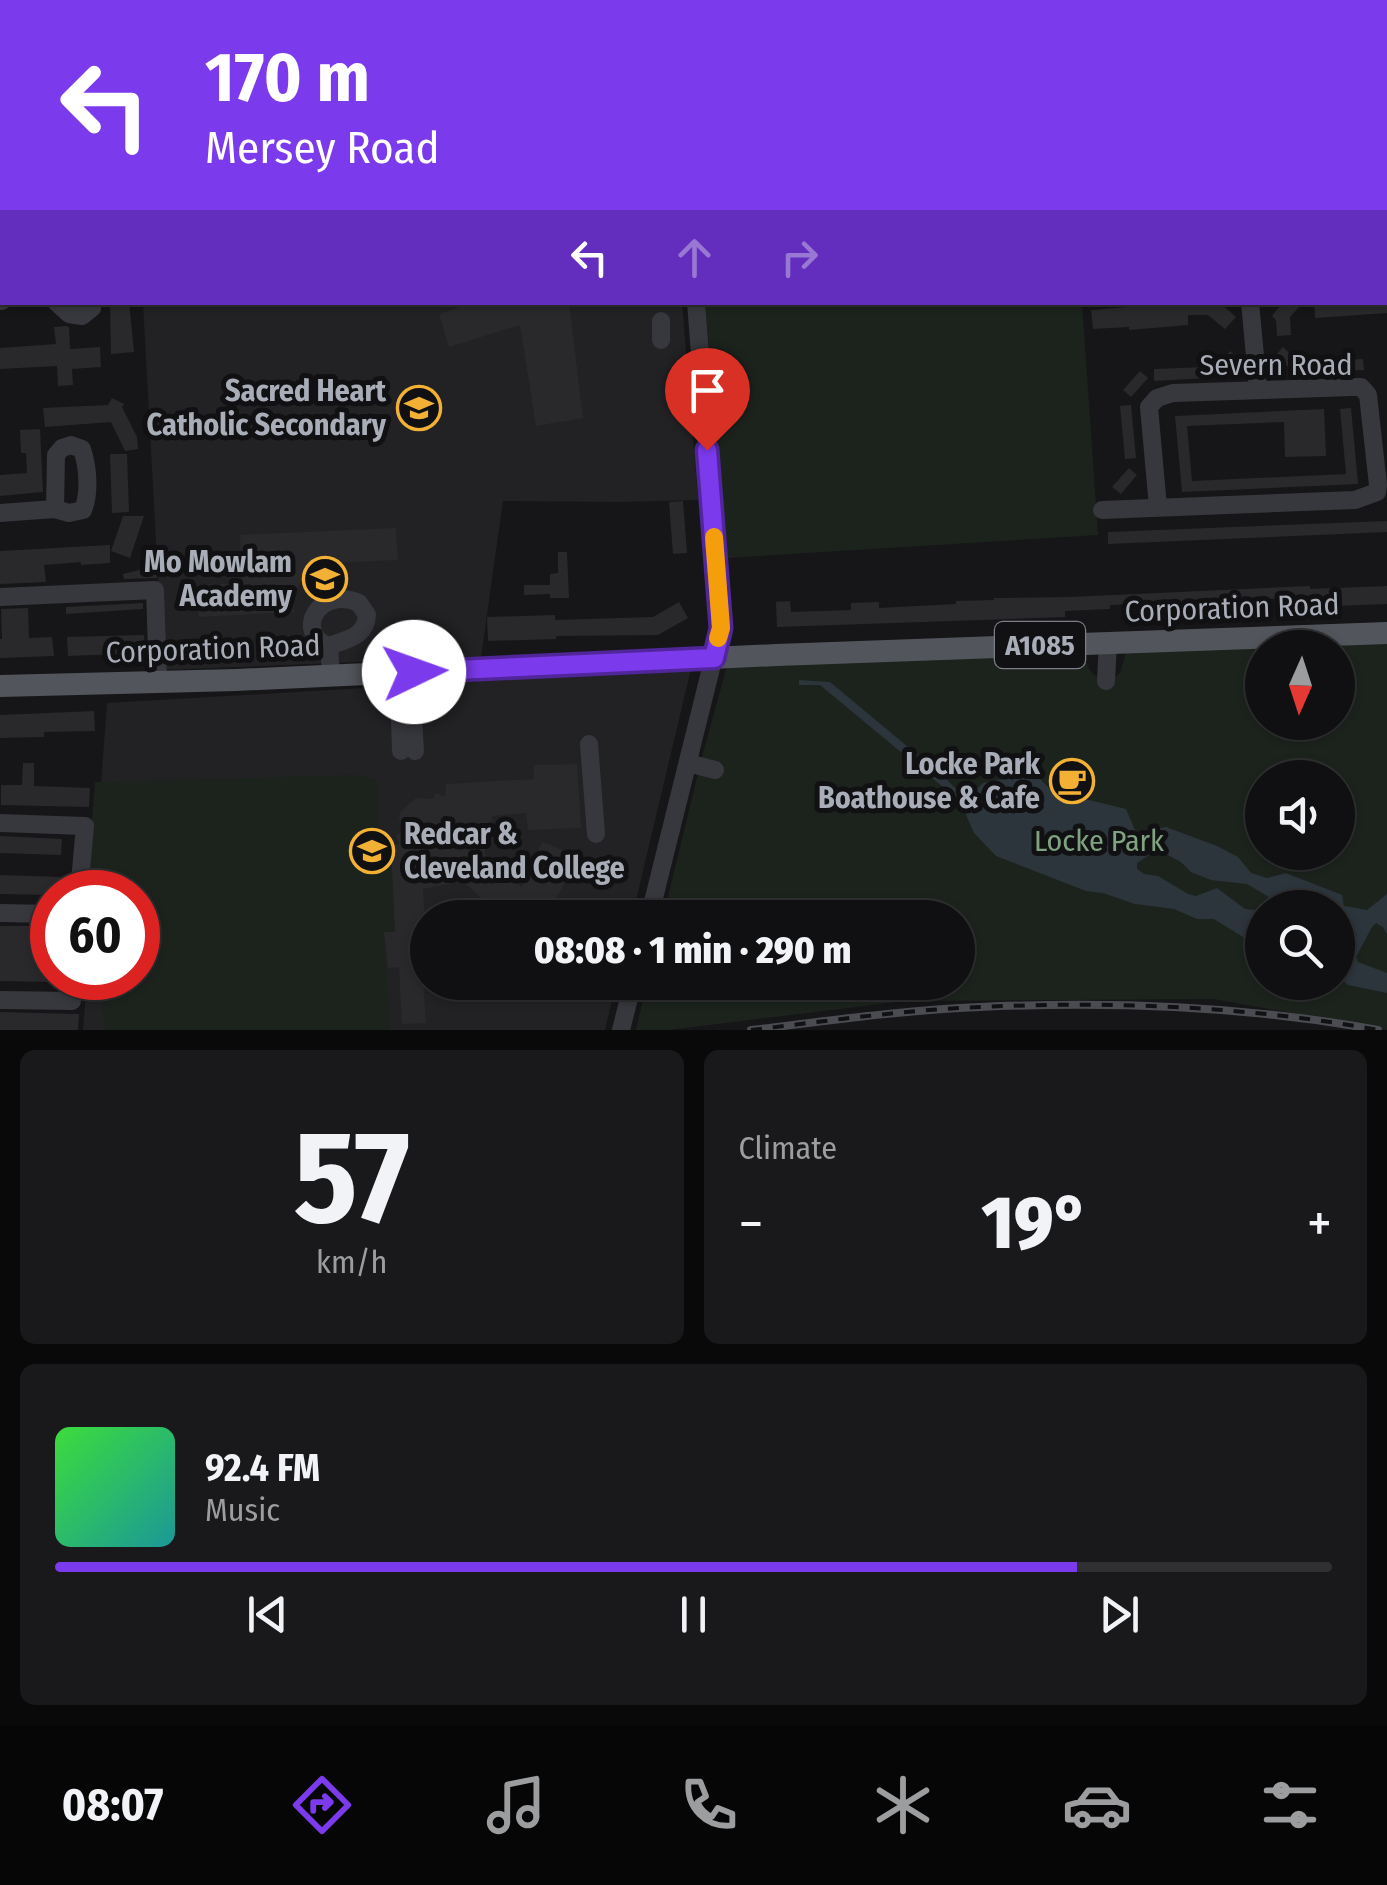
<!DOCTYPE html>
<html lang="en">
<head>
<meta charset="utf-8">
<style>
	:root { --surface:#101012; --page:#19191b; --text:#f1f3f6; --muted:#9c9d9f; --line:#303032; --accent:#7c3aed }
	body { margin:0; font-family:"Fira Sans Condensed",sans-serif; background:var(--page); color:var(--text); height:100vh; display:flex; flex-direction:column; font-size:38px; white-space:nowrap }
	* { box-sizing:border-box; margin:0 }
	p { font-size:32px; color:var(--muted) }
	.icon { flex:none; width:55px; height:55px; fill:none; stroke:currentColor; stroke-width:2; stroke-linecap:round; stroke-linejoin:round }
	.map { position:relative; height:1030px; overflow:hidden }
	.side { display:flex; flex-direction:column; gap:20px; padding:20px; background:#09090a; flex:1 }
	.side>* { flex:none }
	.banner { position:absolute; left:0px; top:0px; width:1388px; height:305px; box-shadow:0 2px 8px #0004,0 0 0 2px var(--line); background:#7c3aed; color:#fff; overflow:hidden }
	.needle { width:65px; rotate:183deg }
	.fabs { position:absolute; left:1245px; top:630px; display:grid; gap:20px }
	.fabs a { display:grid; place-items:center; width:110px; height:110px; border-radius:50%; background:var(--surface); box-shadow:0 2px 8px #0004,0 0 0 2px var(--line); font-size:50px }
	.speed { position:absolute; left:30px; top:870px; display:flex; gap:20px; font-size:50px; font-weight:700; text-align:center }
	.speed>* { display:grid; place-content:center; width:130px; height:130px; border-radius:50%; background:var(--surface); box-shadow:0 2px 8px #0004,0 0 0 2px var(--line); line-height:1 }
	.speed .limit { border:15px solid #d22; background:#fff; color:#111 }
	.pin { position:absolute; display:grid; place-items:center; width:85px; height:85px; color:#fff; margin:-102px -42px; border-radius:50% 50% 50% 0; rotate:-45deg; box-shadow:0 0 10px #0007 }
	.pin .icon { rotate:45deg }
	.me { position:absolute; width:110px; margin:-55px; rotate:87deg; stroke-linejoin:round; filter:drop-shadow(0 0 8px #0008) }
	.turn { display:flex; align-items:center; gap:35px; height:210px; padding:0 40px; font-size:45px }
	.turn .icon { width:130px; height:130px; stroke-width:2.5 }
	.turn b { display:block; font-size:70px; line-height:85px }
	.lanes { display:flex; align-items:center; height:95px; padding:0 40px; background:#0003; justify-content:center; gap:50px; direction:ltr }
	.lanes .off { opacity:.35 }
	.big { font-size:75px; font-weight:800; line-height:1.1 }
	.side .card { flex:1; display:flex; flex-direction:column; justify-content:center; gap:15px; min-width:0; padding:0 35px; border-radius:15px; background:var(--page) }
	.side .dial { align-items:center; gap:0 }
	.dial b { font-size:130px; line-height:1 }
	.song { display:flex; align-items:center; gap:30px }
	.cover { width:120px; height:120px; border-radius:15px; background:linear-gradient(135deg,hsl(120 70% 55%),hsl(180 70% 35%)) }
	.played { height:10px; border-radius:5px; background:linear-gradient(90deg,var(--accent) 80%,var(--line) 80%) }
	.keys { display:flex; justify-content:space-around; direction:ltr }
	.heat { display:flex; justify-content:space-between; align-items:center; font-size:55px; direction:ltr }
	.side .tiles { flex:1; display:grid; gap:20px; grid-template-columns:1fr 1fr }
	.card:last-child { grid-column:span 2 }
	.trip { position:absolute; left:410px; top:900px; width:565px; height:100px; border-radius:50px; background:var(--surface); box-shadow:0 2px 8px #0004,0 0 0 2px var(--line); font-weight:800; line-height:100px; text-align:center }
	.dock { display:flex; height:160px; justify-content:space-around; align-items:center; background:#060607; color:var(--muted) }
	.dock .icon { width:70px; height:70px }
	.dock .current { color:var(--accent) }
	.dock b { font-size:45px; color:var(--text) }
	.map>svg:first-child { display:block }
</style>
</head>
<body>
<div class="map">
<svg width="1387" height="1030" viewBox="0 0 1387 1030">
	<rect width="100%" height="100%" fill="#161618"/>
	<g fill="#222225">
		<rect x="125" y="0" width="561" height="2"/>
		<path d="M143 303H682L698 500 620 502 503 501 481 657 163 670Z"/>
		<path d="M691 669 632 917 428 918V982L616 983 605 1030H83L87 978H138V892H93L107 703Z"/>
	</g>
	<g fill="#1c231d" fill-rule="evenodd">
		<path d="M705 303H1082L1098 535 727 558Z"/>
		<path d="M1387 639V1030L1214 999 905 1001 669 1030H636L647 983 958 982V918L663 917 703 753 727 666 1082 650C1089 670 1090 679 1113 679L1120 673 1127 649ZM1262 648H1338V722H1262ZM1262 778H1338V852H1262ZM1262 908H1338V982H1262Z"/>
		<path d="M354 775 376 779 378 788V849L391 846 395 932H384L390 1030H104L101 978H138V892H86L95 782Z"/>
	</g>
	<path fill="#2c353c" d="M799 680 830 682 944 777 966 799 983 783 1027 774 1040 779 1052 791 1126 809 1135 830 1140 832 1166 827 1217 846 1238 857 1251 873 1267 878 1286 873 1342 895 1344 906 1367 910 1387 894V934L1383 927 1376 923 1372 927 1356 957 1358 962 1387 973V993L1348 985 1338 976V953L1344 955 1357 934 1350 928 1341 941 1338 938V908L1302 907 1295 901 1281 904 1247 884 1211 880 1191 872 1181 862 1162 852 1152 853 1137 863V869L1144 874 1158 876 1188 894 1196 896 1217 888 1245 909 1262 911V945L1243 937 1214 919H1197L1174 909 1135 904 1103 893 1086 891 996 856 974 833 964 810 949 792 820 685H799Z"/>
	<g fill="#29292c">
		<path d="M110 302H129L134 352 111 354Z"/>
		<path d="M476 302H569L583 418 536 426 520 325 449 347 439 314Z"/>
		<path d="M1219 302 1236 317 1225 329 1208 315H1188V325L1129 330V327L1093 329 1091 310 1128 307V306L1157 304V306Z"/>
		<path d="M1283 302H1294L1299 307 1290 317 1291 335 1277 336 1276 320 1272 316Z"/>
		<path d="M1314 302H1387V313L1315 318Z"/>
		<path d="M66 326 69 327 70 349 100 347 101 367 72 369 73 385 58 386 57 366 0 369V348L56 344 54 327Z"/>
		<path d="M1283 347 1302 365 1295 373 1276 355Z"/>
		<path d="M1230 351 1238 358 1221 377 1214 371Z"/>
		<path d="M1363 359 1364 370 1313 373 1312 362Z"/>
		<path d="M1207 367V378L1154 381V369Z"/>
		<path d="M1140 371 1148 378 1131 397 1123 390Z"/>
		<path d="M112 398 124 404 122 407 137 437 138 449 125 451 111 422 45 427 43 408 108 405Z"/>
		<path d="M1131 405 1136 458 1125 459 1120 406Z"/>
		<path d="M1351 408 1358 484 1182 492 1175 416 1324 409 1326 456 1285 457 1284 422 1187 426 1192 481 1346 474 1340 409Z"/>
		<path d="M40 429 43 492 0 496V475L27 473 26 453H21L20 430Z"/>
		<path d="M110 454H127L129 512 112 513Z"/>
		<path d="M1129 468 1137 475 1121 494 1112 487Z"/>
		<path d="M683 501 687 553 673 554 669 502Z"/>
		<path d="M123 516H144L130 558 111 551Z"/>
		<path d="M1387 521V532L1108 544V532Z"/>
		<path d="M396 528 398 560 310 564 293 597 294 612 199 617 197 585 242 583 240 535Z"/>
		<path d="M110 545V563L81 565V562L44 565 46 582 0 584V551Z"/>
		<path d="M558 552H567L569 598H550V594L524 595V585H550V574L558 573Z"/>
		<path d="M147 568H156L157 578 124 579 123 574Z"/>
		<path d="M1310 586V589L1387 586V604L1308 607V597L1224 601 1225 611 1153 614V603L1110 605V609L1065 611V617L777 627 776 602 790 601 791 612 851 610V603L879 602V608L956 604V601L994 600V598L1071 597Z"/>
		<path d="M679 602 688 618 658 635 556 636V639L488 641 487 617 555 615V620L653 617Z"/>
		<path d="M143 603V609L66 614V607Z"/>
		<path d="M28 608 29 638 52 637 54 656 0 658V639H2L1 609Z"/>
		<path d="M144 635 145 653 68 656 67 637Z"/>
		<path d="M94 711 95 731 44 732V737L0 738V715Z"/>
		<path d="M23 763H34V786L90 788 89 807 1 805V785H22Z"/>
		<path d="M577 764 581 828 528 830 526 813 492 816 491 833 484 853 522 887 542 842 574 854 563 886 550 910 561 918H504L459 878 453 883 423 889 425 924 428 923V966H422L426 1023 402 1024 399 967 388 968 384 932H395L391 846 399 844 396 835 402 832 399 817 401 811 416 798 433 799 436 793 445 797 446 784 534 779V765Z"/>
		<path d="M1060 770 1089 777 1086 792 1056 785Z"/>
		<path d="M0 836 62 839 61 855 0 853Z"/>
		<path d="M0 875 61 877V892H52V895L0 894Z"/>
		<path d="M0 926H52V982L0 981Z"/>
		<path d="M0 1012 79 1014 78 1030H0Z"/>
	</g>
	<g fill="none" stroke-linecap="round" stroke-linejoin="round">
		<g stroke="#37383d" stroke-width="18">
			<path d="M53 0 55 2"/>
			<path d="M1337 0V2"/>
			<path d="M700 2V0"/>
			<path d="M855 2 856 0"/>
			<path d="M986 2V0"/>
			<path d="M1116 2V0"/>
			<path d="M1149 2 1152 0"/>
			<path d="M0 121H2"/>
			<path d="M1385 265H1387"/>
			<path d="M0 301H2"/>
			<path d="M56 302 69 314 82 316 92 308V302"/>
			<path d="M1250 302 1258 389"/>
			<path d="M661 321V340"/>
			<path d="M1102 510 1355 500 1377 492 1378 485 1368 395 1361 387H1351L1173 393 1157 398 1149 407 1158 507"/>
			<path d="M0 513 55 509 69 513 83 510C90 493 88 467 82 449L71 445 62 448 56 455 55 509"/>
			<path d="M0 597 155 590 158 681"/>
			<path d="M329 646C347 639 366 637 367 615L359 603C319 585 293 633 329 646L331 675"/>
			<path d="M1106 681 1108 642"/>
			<path d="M400 719 401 751"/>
			<path d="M413 719 415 751"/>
			<path d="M589 744 596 834"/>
			<path d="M688 763 715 770"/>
			<path d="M0 823 85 826 79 892"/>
			<path d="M0 913 52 914"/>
			<path d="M649 918 721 628 696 302"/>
			<path d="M0 1000 72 1001 73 978"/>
			<path d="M621 1030 633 982"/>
		</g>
		<path stroke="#53555c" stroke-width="22" d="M0 686 236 680 777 655 1387 633"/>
		<defs>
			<path id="rail" d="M751 1030C827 1021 904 1010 980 1007 1113 1001 1247 1006 1378 1030"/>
		</defs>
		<use href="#rail" stroke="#4a4c52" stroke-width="8"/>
		<use href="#rail" stroke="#111113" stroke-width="4" stroke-dasharray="11" stroke-linecap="butt"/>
	</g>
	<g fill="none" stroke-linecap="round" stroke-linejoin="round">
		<defs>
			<path id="route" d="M414 672 714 658 721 628 707 450"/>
		</defs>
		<use href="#route" stroke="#51269a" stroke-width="25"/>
		<use href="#route" stroke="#7c3aed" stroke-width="18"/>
		<path stroke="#f59e0b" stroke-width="18" d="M714 537 721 628 718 638"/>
	</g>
	<defs>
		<symbol id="school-ring" viewBox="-11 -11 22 22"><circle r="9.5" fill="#111113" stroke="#f2b134" stroke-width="1.5"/><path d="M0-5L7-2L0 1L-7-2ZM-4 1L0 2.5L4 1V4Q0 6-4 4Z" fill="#f2b134"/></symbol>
		<symbol id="cafe-ring" viewBox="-11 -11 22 22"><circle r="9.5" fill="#111113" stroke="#f2b134" stroke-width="1.5"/><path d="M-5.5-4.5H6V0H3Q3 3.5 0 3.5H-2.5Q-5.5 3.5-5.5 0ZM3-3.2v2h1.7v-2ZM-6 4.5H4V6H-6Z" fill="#f2b134"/></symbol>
		<symbol id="university-ring" viewBox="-11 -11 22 22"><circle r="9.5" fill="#111113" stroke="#f2b134" stroke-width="1.5"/><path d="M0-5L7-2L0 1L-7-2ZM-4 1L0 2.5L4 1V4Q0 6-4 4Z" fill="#f2b134"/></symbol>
	</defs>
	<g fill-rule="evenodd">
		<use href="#school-ring" x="394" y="383" width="50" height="50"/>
		<use href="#school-ring" x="300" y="554" width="50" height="50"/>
		<use href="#cafe-ring" x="1047" y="756" width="50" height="50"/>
		<use href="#university-ring" x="347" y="826" width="50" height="50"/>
	</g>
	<g text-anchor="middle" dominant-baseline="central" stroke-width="10" stroke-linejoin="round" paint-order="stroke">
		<rect fill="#111113" stroke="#7b7e86" stroke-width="2.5" x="995" y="622" width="90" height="46" rx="8"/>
		<g font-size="28" font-weight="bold" fill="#a8adb8">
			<text x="1040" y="645">A1085</text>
		</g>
		<g font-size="30" fill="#a8adb8" stroke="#111113">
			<text x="1276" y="365">Severn Road</text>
			<text transform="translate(1232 608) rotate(-2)">Corporation Road</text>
			<text transform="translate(213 649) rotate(-2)">Corporation Road</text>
		</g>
		<g font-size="30" font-weight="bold" fill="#a8adb8" stroke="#111113" text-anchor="end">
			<text x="386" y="391">Sacred Heart<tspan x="386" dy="34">Catholic Secondary</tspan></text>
			<text x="292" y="562">Mo Mowlam<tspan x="292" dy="34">Academy</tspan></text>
			<text x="1040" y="764">Locke Park<tspan x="1040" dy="34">Boathouse &amp; Cafe</tspan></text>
			<text x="404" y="834" text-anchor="start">Redcar &amp;<tspan x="404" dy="34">Cleveland College</tspan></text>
		</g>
		<g font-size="30" fill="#7fa381" stroke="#111113">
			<text x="1099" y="841">Locke Park</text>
		</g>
	</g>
</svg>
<div class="fabs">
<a><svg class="needle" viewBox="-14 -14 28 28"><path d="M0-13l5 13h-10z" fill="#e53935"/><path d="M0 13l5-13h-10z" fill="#9c9d9f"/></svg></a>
<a><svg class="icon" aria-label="sound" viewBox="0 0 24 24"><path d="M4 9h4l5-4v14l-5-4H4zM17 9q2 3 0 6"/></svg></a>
<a><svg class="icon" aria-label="search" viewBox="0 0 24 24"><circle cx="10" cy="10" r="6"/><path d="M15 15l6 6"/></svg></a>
</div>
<div class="speed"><div class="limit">60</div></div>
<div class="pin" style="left:707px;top:450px;background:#d93025"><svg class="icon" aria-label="arrive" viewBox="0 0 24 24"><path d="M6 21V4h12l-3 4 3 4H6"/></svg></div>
<svg class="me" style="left:414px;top:672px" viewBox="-20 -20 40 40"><circle r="19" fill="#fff"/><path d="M0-13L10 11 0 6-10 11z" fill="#7c3aed"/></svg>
<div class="trip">08:08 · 1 min · 290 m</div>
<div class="banner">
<div class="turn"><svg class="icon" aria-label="left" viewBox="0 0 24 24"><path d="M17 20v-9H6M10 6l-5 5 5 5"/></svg><div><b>170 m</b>Mersey Road</div></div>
<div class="lanes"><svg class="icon" aria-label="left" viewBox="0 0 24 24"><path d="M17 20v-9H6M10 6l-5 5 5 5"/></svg><svg class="icon off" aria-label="ahead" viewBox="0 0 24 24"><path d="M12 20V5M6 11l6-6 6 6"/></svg><svg class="icon off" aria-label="right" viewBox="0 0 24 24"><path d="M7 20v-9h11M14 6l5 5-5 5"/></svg></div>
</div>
</div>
<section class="side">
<div class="tiles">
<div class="card dial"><b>57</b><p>km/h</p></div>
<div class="card"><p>Climate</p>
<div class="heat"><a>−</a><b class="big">19°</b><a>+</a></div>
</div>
<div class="card">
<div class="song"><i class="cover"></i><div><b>92.4 FM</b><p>Music</p></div></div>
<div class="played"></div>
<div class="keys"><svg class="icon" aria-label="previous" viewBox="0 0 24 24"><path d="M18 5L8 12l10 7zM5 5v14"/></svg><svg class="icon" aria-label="pause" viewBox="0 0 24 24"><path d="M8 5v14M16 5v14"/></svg><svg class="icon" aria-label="next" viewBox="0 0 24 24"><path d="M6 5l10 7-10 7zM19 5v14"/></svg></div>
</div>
</div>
</section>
<nav class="dock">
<b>08:07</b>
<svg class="icon current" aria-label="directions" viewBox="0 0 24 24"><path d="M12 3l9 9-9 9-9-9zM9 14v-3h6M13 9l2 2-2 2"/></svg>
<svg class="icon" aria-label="music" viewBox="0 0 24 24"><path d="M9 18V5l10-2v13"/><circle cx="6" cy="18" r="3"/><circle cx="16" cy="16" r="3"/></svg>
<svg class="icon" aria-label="phone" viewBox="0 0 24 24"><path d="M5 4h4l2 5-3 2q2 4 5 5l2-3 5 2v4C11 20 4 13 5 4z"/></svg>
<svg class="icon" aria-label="climate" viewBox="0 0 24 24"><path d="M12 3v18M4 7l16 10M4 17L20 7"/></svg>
<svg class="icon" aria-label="car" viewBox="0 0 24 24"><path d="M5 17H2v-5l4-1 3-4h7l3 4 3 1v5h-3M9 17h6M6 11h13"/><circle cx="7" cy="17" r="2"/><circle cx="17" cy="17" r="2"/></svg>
<svg class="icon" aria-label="filters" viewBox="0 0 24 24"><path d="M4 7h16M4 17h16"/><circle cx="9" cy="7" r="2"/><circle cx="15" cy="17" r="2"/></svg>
</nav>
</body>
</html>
